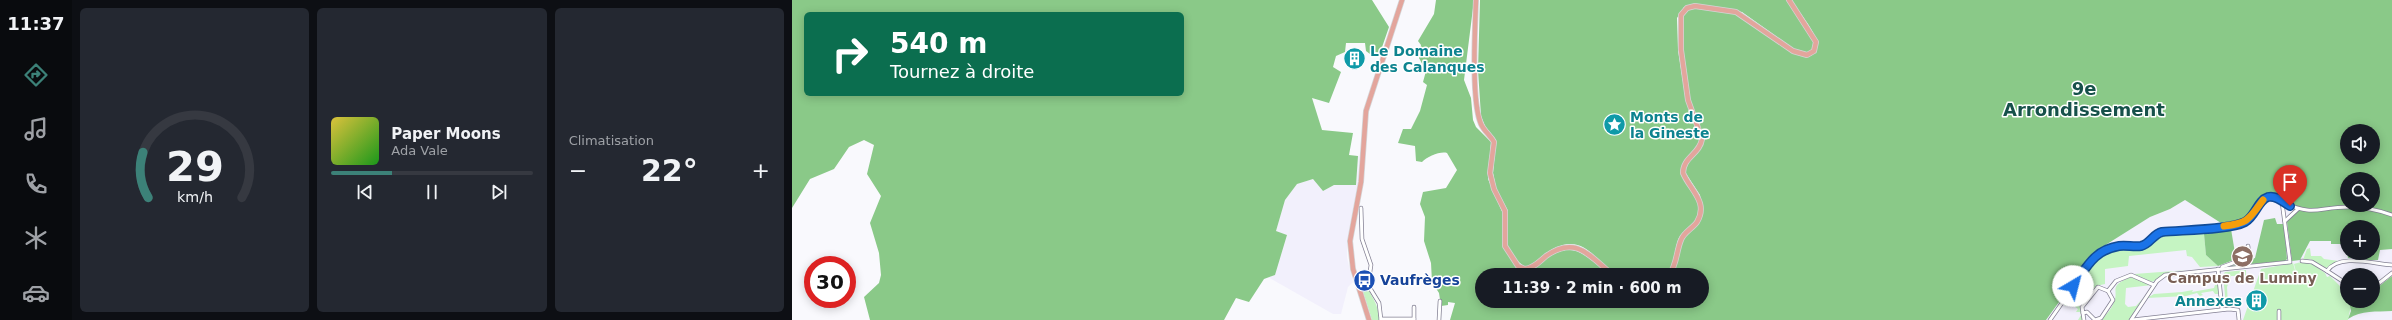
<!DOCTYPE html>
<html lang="fr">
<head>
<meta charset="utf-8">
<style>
	:root { --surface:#171b24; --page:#242831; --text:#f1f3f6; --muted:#9ea1a6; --line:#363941; --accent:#3c8178 }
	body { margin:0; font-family:"DejaVu Sans",sans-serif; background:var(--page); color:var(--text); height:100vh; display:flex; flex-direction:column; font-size:15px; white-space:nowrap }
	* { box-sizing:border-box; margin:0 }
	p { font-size:13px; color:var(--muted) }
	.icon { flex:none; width:22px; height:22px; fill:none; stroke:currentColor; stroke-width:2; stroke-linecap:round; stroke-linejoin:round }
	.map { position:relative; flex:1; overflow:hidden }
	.sheet { display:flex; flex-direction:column; gap:8px; padding:8px; background:#0d0f14; width:720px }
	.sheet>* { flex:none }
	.top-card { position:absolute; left:12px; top:12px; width:380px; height:84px; border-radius:6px; box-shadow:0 2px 10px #0003; background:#0b6e4f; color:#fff; overflow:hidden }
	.buttons { position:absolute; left:1548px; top:124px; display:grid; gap:8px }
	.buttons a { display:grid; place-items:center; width:40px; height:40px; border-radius:50%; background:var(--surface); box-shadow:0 2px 10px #0003; font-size:20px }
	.speed { position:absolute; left:12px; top:256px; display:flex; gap:8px; font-size:20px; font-weight:700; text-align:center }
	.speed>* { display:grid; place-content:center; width:52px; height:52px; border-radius:50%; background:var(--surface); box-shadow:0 2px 10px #0003; line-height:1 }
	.speed .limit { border:6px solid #d22; background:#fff; color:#111 }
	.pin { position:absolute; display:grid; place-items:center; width:34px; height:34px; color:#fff; margin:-41px -17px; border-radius:50% 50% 50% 0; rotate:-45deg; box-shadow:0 0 4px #0007 }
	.pin .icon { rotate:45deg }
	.me { position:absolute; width:44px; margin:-22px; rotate:37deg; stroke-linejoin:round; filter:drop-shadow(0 0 3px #0008) }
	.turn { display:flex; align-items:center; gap:14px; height:84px; padding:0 20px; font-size:18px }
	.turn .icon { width:52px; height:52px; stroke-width:2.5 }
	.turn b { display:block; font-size:28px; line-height:34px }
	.big { font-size:30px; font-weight:600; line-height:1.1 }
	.sheet .widget { flex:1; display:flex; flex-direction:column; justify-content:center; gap:6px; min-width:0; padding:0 14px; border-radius:6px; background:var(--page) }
	.sheet .dial { align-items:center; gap:0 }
	.dial svg { height:104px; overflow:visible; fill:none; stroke:var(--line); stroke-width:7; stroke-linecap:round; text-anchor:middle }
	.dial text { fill:var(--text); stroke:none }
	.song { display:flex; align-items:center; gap:12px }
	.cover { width:48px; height:48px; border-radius:6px; background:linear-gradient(135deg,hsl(50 70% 55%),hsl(120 70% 35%)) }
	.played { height:4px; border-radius:2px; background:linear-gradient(90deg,var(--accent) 30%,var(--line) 30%) }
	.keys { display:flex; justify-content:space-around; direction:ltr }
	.heat { display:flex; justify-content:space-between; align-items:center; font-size:22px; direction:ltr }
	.sheet .tiles { flex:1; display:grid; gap:8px; grid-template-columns:repeat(3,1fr) }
	.trip { position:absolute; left:683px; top:268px; width:234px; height:40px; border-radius:20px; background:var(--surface); box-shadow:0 2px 10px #0003; font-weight:600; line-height:40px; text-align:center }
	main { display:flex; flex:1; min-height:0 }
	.menu { display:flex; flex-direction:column; width:72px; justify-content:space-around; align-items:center; background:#090b0e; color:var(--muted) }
	.menu .icon { width:28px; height:28px }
	.menu .on { color:var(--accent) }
	.menu b { font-size:18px; color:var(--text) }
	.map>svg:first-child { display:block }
</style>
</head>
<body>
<main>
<nav class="menu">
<b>11:37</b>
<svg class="icon on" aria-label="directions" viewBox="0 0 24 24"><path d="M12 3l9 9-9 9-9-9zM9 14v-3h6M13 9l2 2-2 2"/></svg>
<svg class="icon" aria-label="music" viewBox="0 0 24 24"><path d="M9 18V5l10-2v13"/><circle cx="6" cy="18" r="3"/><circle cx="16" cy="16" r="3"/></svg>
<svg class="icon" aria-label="phone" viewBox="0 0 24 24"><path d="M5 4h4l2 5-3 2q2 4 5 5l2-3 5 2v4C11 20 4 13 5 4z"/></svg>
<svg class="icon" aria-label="climate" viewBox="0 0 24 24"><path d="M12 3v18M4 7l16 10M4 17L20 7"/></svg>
<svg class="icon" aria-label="car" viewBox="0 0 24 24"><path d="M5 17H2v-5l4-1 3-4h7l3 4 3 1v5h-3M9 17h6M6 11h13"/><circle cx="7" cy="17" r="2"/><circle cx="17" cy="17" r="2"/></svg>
</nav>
<section class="sheet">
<div class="tiles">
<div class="widget dial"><svg viewBox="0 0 100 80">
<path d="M14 69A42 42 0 1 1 86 69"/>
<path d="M14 69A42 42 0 0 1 10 34" stroke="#3c8178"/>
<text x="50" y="56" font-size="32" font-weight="700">29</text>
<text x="50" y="72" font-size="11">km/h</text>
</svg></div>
<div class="widget">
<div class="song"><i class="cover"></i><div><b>Paper Moons</b><p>Ada Vale</p></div></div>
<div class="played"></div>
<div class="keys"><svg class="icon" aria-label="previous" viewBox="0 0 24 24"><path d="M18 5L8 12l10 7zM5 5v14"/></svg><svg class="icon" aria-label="pause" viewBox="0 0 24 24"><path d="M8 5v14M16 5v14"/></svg><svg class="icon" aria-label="next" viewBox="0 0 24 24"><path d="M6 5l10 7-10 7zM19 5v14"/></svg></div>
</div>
<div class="widget"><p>Climatisation</p>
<div class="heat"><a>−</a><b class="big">22°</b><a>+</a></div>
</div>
</div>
</section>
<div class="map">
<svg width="1600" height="320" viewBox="0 0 1600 320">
	<rect width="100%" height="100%" fill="#f9f9fd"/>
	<g fill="#f2f0fc" fill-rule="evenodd">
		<path d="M566 156H567L566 184 555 241V258L561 282 556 287 549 314H541L476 277 483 275 495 235 484 231 493 200 505 184 521 179 531 191 542 185H563Z"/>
		<path d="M1476 195 1485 196 1501 204 1518 241 1555 240V253H1581V248L1600 249V320H1254L1304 251 1358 217 1378 209 1393 200 1429 223 1456 218ZM1555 275H1581V301H1555Z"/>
	</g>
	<g fill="#c5f4c2">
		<path d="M1448 225 1447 227 1412 234 1414 255 1426 266 1408 267 1400 257 1395 256 1394 250 1337 256 1336 266 1313 269V284L1304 286 1287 304 1291 320H1286L1289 315 1288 312H1284L1286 309 1277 302 1274 306 1271 304 1303 258 1312 251 1327 247H1350L1371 233Z"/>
		<path d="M1518 248 1519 256H1529L1532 259 1547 261 1534 268 1518 259 1511 260 1515 249Z"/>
		<path d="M1509 262H1518L1533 273 1535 277 1538 276 1549 287 1559 305 1556 320H1451L1469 269 1501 263 1508 288 1502 264Z"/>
		<path d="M1396 270 1378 272 1360 282 1342 274Z"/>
		<path d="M1454 270V277L1447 284 1445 276H1439L1435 287 1436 306H1434L1431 275 1433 272Z"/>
		<path d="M1338 277 1360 285 1334 288 1333 304 1336 307 1344 306 1351 298 1337 320H1310C1313 315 1319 310 1321 304 1329 289 1314 288 1338 277Z"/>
		<path d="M569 280 573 281C577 295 588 304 587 320H580L568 282Z"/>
		<path d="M1423 285H1427L1428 294H1423L1421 291 1409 293 1411 295 1408 296 1405 293 1394 296 1355 298 1362 294 1390 292 1401 290 1400 292 1422 288Z"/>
	</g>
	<g fill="#8ac988" fill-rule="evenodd">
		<path d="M0 0H580L597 27 588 53 583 52 578 54 574 51 573 43H554L553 52 544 56 541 67 549 72 537 103 520 98 530 130 561 133 557 155 566 156 564 185H542L531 191 521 179 505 184 493 200 484 231 495 235 483 275 472 279 457 302 444 298 432 320H78L72 297 87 283 89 275 87 253 78 223 89 196 75 174 82 145 72 140 57 147 42 169 18 179 0 208ZM14 14H390V94H14Z"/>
		<path d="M644 0H682L672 80 679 98 681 120 684 127 699 142 696 179 712 216 711 246 725 267 733 271C778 244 777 240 818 275H690V301H910V275H879L892 238 909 218 911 211 908 195 893 172C895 158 910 154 912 139L898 100 890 50 889 19 896 9 903 8 943 14 1000 53 1016 57C1041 47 1006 13 999 0H1600V249L1588 250 1586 260H1565L1563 258H1556L1555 253H1581V227H1555V249V244H1539V241H1518L1508 260 1500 261 1495 222 1504 212C1499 201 1488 197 1476 195L1456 218 1429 223 1393 200 1378 209 1358 217 1304 251 1254 320H658L663 303 656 302V305L649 306 647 293 640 282 639 263 632 241 633 217 628 204 631 192 654 188 665 170 655 153C648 151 635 157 630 162L624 161 623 146 606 143 611 129H619L628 111 635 85 631 82 634 71 627 58 629 45 626 41 642 14ZM1555 131H1581V157H1555ZM1555 179H1581V205H1555Z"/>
		<path d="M688 0H995L1022 43 1020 50 1015 53 1002 49 950 12 903 4 892 7 885 18 886 50 894 101 908 139C905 154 889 157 889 173 896 190 917 205 901 224 896 229 889 232 886 240 882 252 883 265 874 275H826C802 263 794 231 759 250 750 255 743 265 733 267L723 259 715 245 716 211 704 188 701 173 704 140 693 126 689 116 686 70Z"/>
		<path d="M1483 218 1485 224H1492L1495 259 1493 261 1437 266 1463 258 1472 220Z"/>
		<path d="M1439 229 1444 259 1426 266 1414 255 1412 234Z"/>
		<path d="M1600 276V311C1584 312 1570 310 1556 319L1559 311 1557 301H1581V291Z"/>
	</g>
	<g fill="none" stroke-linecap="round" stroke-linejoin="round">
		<defs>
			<g id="street">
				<path d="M1490 202C1523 217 1525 207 1557 207 1572 207 1586 210 1600 215"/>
				<path d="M569 208 570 239 579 265 576 285 587 303 589 320"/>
				<path d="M1493 221 1506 209"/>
				<path d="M1510 261 1520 262 1535 271C1547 253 1582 264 1600 265"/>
				<path d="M1426 269 1430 309"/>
				<path d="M1430 269V267L1457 257 1456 246"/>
				<path d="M1535 271 1555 284"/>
				<path d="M564 281 571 277 576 280"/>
				<path d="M1581 288 1600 273"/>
				<path d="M1291 313 1295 312 1303 320 1309 318 1321 300 1316 291"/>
				<path d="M589 319H622"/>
				<path d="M622 319V307"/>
				<path d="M647 320 648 301"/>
				<path d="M1258 320 1303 256 1316 249 1329 246H1350L1370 232 1447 224 1459 218 1473 199 1484 198 1490 202 1498 262 1373 275 1365 281 1339 320"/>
				<path d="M1292 320 1290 307 1306 287 1316 291 1324 281 1339 275 1362 285"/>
				<path d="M1340 320 1437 309 1446 310 1447 320"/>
				<path d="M1487 320V311"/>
			</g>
			<g id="primary">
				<path d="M684 0C683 28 679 101 689 124 692 131 698 135 702 142L698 173 702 189 713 211V246L726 266 733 269C742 268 748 261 754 256 785 234 799 258 821 275"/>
				<path d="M877 275C885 265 884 252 889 240 892 232 900 229 905 222 917 202 898 190 891 173 891 157 908 154 910 139L896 100 889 50V15L895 8 903 6 944 12 1001 51 1015 55 1022 51 1024 42 997 0"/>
				<path d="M577 320 561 269 558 241 569 182 574 111 610 0"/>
			</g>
		</defs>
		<use href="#street" stroke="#838093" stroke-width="4.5"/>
		<use href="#primary" stroke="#d4d4d6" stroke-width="6"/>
		<use href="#street" stroke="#fff" stroke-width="3"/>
		<use href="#primary" stroke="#e3a59c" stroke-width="4.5"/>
	</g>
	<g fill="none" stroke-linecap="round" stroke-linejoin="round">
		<defs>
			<path id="route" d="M1281 286C1295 267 1302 250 1327 246 1334 245 1342 247 1349 246 1358 244 1361 234 1370 232 1389 230 1438 230 1453 222 1463 217 1466 200 1476 197 1484 195 1491 202 1498 206"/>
		</defs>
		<use href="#route" stroke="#114b97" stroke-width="10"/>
		<use href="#route" stroke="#1a73e8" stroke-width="7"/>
		<path stroke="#f59e0b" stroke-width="7" d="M1432 226C1457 223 1457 219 1471 200"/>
	</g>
	<defs>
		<symbol id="building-disc" viewBox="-11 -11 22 22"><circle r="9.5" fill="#0f9aa8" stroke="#fff"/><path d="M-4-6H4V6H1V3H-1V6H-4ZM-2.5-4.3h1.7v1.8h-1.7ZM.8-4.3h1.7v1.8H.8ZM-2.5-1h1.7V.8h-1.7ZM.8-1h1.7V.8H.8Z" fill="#fff"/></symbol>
		<symbol id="sight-disc" viewBox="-11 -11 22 22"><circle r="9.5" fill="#0f9aa8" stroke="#fff"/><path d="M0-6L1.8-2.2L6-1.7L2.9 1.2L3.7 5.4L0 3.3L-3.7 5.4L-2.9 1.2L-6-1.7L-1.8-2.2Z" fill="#fff"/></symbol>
		<symbol id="university-disc" viewBox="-11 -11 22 22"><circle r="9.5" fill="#8d6e63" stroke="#fff"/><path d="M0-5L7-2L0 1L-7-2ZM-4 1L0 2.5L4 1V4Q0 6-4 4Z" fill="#fff"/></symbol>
		<symbol id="bus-disc" viewBox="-11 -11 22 22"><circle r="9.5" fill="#1a4fb4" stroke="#fff"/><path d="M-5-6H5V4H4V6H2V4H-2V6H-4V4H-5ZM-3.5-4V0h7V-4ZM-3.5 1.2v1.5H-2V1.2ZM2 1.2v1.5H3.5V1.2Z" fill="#fff"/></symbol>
	</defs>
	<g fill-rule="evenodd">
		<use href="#building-disc" x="550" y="46" width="25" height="25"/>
		<use href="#sight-disc" x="810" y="112" width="25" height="25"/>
		<use href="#university-disc" x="1438" y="244" width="25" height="25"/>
		<use href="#bus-disc" x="560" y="268" width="25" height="25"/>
		<use href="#building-disc" x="1452" y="288" width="25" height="25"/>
	</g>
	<g text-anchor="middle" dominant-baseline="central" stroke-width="3" stroke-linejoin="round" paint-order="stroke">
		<g font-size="14" font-weight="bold" fill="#0d838f" stroke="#fff" text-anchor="start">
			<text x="578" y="51">Le Domaine<tspan x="578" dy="16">des Calanques</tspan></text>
			<text x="838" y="117">Monts de<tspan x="838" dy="16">la Gineste</tspan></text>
			<text x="1450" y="301" text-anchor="end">Annexes</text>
		</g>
		<g font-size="14" font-weight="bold" fill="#785e54" stroke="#fff">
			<text x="1450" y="278">Campus de Luminy</text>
		</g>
		<g font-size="14" font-weight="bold" fill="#164399" stroke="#fff" text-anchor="start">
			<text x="588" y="280">Vaufrèges</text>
		</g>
		<g font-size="18" font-weight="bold" fill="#16514a" stroke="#fff">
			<text x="1292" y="88">9e<tspan x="1292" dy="21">Arrondissement</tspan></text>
		</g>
	</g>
</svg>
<div class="buttons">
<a><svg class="icon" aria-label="sound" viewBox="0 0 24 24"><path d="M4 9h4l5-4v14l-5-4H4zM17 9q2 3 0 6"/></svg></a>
<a><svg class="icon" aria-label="search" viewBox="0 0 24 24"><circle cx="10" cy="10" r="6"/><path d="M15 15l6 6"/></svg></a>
<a>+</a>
<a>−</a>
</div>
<div class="speed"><div class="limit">30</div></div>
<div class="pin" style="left:1498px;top:206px;background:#d93025"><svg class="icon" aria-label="arrive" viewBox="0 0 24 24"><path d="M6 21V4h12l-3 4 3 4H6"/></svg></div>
<svg class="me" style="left:1281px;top:286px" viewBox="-20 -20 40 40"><circle r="19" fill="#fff"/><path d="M0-13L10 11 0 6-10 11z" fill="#1a73e8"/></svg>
<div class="trip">11:39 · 2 min · 600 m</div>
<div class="top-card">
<div class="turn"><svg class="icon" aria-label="right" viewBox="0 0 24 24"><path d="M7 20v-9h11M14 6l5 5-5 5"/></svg><div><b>540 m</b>Tournez à droite</div></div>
</div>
</div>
</main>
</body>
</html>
